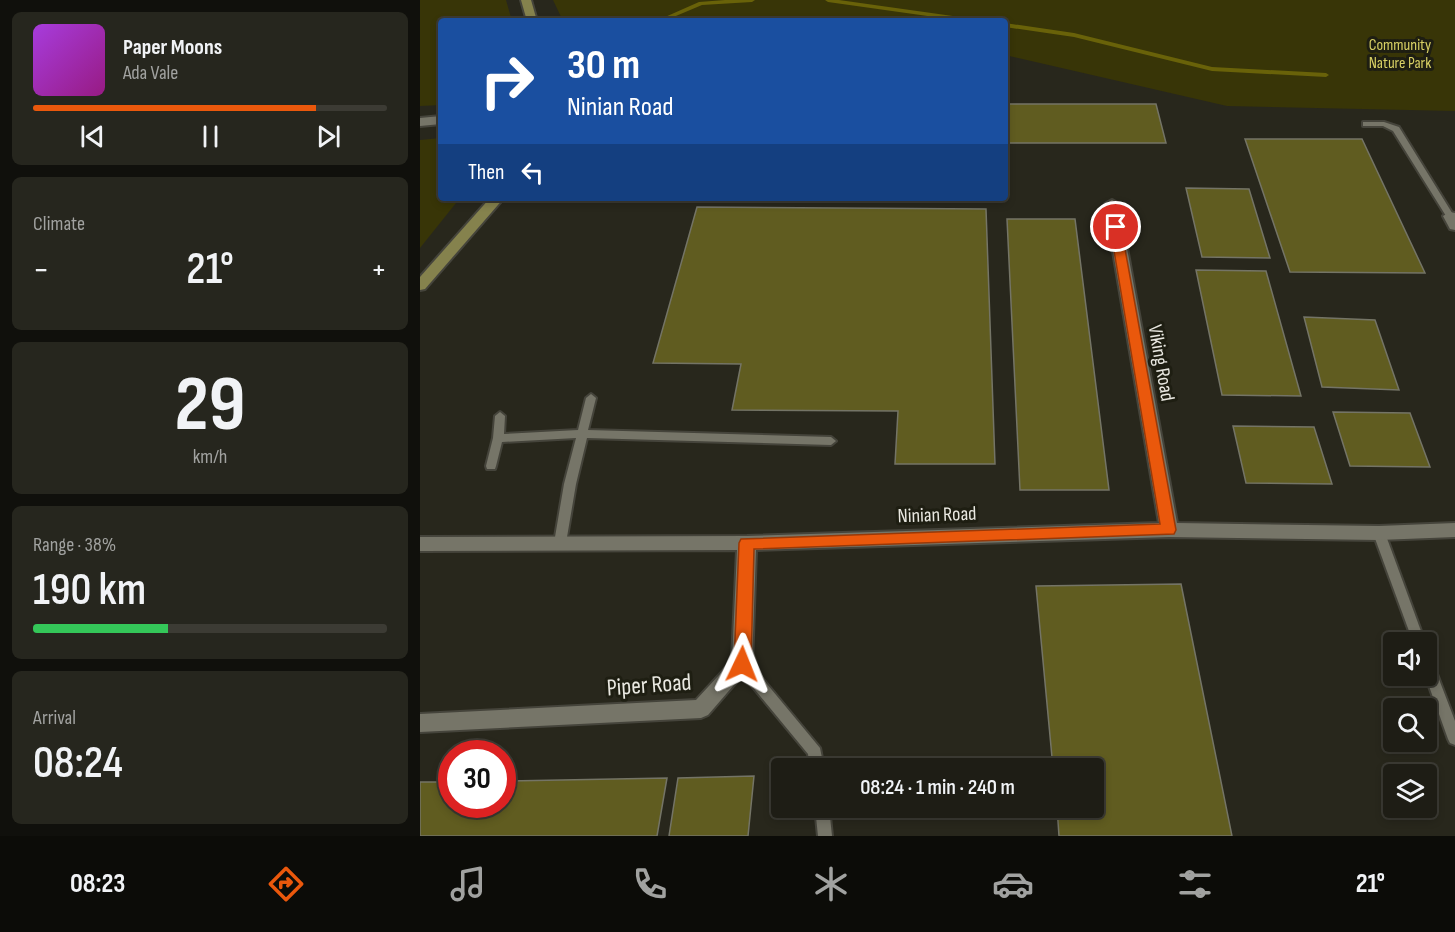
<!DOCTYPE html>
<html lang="en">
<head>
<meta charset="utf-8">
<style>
	:root { --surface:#1e1d15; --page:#26261e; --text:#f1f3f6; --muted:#a1a2a0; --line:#3c3b34; --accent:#ea580c }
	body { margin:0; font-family:"Sofia Sans Condensed",sans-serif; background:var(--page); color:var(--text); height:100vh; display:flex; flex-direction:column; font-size:22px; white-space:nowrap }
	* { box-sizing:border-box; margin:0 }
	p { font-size:20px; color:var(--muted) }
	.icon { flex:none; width:33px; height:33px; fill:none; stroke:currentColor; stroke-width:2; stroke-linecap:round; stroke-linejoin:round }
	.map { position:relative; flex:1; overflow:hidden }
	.panel { display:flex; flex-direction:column; gap:12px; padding:12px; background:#10100c; width:420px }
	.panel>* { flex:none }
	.guide { position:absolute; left:18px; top:18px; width:570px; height:183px; border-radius:6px; box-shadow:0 3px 9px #0003,0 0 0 2px var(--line); background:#1a4fa0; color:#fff; overflow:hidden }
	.tools { position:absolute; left:963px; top:632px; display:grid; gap:12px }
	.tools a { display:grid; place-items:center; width:54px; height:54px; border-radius:6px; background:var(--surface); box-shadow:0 3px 9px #0003,0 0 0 2px var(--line); font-size:30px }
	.speed { position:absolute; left:18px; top:740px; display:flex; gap:12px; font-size:30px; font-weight:700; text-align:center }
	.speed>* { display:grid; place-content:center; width:78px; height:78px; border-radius:50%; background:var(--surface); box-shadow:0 3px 9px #0003,0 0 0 2px var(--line); line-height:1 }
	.speed .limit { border:9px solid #d22; background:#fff; color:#111 }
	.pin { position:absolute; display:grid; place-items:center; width:51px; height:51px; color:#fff; margin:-26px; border:3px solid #fff; border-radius:50%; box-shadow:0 2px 6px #0007 }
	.me { position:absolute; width:66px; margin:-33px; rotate:2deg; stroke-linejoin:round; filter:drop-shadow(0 0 4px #0008) }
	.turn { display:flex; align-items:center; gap:21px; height:126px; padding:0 30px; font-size:27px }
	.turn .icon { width:78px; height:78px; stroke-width:2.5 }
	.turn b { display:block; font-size:42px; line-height:51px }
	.then { display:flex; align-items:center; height:57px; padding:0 30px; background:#0003; gap:12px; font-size:22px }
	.big { font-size:45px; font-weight:600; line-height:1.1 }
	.panel .widget { flex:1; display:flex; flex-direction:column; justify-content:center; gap:9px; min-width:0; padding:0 21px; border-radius:9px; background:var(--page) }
	.panel .dial { align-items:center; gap:0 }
	.dial b { font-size:78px; line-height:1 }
	.song { display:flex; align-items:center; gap:18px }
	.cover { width:72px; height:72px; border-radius:9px; background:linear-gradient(135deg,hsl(280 70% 55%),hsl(310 70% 35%)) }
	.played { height:6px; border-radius:3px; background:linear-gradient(90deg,var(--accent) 80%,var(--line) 80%) }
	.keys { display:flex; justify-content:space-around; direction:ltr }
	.heat { display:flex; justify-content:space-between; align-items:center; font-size:33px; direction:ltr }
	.charge { height:9px; border-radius:4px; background:linear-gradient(90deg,#34c759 38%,var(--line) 0) }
	.trip { position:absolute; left:351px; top:758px; width:333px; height:60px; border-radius:6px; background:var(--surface); box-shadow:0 3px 9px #0003,0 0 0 2px var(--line); font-weight:600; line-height:60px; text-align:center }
	.dock { display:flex; height:96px; justify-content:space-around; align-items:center; background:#0c0c08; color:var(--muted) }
	.dock .icon { width:42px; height:42px }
	.dock .current { color:var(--accent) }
	.dock b { font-size:27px; color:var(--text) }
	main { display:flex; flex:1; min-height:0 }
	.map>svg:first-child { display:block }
</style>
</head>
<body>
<main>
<section class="panel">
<div class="widget">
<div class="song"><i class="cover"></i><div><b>Paper Moons</b><p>Ada Vale</p></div></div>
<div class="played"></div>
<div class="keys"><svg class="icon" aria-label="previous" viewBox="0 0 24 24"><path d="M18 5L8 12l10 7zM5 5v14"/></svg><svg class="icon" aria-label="pause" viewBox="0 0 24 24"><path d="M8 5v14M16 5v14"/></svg><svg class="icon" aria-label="next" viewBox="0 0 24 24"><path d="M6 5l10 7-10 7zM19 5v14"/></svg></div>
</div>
<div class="widget"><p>Climate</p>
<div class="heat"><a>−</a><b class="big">21°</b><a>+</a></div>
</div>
<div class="widget dial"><b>29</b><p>km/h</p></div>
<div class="widget"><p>Range · 38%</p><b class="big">190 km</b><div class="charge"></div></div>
<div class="widget"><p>Arrival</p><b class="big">08:24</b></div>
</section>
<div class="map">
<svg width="1035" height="836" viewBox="0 0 1035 836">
	<rect width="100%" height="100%" fill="#28271c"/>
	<g fill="#383507">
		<path d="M0 0H86L92 21H21V105L0 106Z"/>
		<path d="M133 0H1035V111L807 106 585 55V21H143Z"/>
		<path d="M21 138V198H40L0 248V140Z"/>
	</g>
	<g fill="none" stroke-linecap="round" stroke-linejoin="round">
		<g fill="#696209" fill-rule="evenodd">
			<path d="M305 0H335L332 2 282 5 244 21H236L279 2Z"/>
			<path d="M405 0H419L554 19 557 21H543L408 2Z"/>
			<path d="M585 23 654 33 792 67 906 73 909 75 906 77 792 71 654 37 585 27Z"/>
		</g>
	</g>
	<g fill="#605c20" stroke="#747466" stroke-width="1.5">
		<path d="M587 104H736L746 143H589Z"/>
		<path d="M825 139H942L1005 273 870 272Z"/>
		<path d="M766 188 829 189 850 258 782 257Z"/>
		<path d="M277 207 566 209 575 464H475L478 411 312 410 321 364 233 363Z"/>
		<path d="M587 219H655L689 490H600Z"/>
		<path d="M776 270 846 271 881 396 802 395Z"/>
		<path d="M884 317 955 320 979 390 902 387Z"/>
		<path d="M913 412 990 413 1010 467 930 466Z"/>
		<path d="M813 426 894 427 912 484 826 483Z"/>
		<path d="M761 584 812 836H639L637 807H674V768H633L616 586Z"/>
		<path d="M334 776 328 836H249L258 778Z"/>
		<path d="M247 778 237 836H0V782H32V804H82V781Z"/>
	</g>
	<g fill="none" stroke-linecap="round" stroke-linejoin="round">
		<defs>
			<g id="service">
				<path d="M943 122H964L979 127 1034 216 1033 218 1030 219 1026 216 973 131 963 126H943Z"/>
				<path d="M171 394 176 398 168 430 411 437 416 441 411 445 167 438 156 484 146 543 144 546 140 547 136 546 134 543 144 484 156 438 82 442 76 466 75 469H67L66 466 73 438 75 416 80 412 85 416 84 434 158 430 166 398Z"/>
				<path d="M959 529 963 530 965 533 1005 642H993L953 533 955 530Z"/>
				<path d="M1006 656 1011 657 1012 661 1035 721V745L1030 743 1028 739 1005 675H1006Z"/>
				<path d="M322 659 327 660 400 748 404 768H390L388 754 317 668 316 664 317 660Z"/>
				<path d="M395 807H409L412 836H398Z"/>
			</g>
			<g id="minor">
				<path d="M21 116V124L0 126V118Z"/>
				<path d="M692 200 699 204 757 523 959 526 1035 523V537L959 540 749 537 336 550 332 664 288 715 281 718 0 732V714L276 700 312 661 317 550 0 551V537L327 536 739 523 685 204Z"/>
				<path d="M1030 212 1035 213V230L1030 229 1023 216Z"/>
			</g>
			<g id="secondary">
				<path d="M101 0H111L117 21H107Z"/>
				<path d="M70 198H84L5 289 0 290V277Z"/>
			</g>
		</defs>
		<use href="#service" stroke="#45443b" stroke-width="4"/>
		<use href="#minor" stroke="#45443b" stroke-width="4"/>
		<use href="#secondary" stroke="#45443b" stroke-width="4"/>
		<use href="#service" fill="#767568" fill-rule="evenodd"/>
		<use href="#minor" fill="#767568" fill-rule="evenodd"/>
		<use href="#secondary" fill="#85824d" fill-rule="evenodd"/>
	</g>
	<path fill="#ea580c" stroke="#983908" stroke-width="1.5" d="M696 224 701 227 756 530 754 534 334 549 331 664 328 669 322 671 316 669 314 664 319 543 321 539 740 524 690 227Z"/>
	<g text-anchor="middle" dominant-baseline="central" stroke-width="6" stroke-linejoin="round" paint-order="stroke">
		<g font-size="16" fill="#d8d064" stroke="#1e1e12">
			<text x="980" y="45">Community<tspan x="980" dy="18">Nature Park</tspan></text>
		</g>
		<g font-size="20" fill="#e9e8e1" stroke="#1e1e12">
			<text transform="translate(741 363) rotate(80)">Viking Road</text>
			<text transform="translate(517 515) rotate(-2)">Ninian Road</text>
		</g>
		<g font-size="24" fill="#e9e8e1" stroke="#1e1e12">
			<text transform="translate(229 685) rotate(-4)">Piper Road</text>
		</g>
	</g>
</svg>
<div class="tools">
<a><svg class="icon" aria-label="sound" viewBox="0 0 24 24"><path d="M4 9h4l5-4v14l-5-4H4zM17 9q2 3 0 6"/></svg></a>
<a><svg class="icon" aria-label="search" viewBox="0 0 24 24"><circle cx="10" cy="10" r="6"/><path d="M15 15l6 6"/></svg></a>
<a><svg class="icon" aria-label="layers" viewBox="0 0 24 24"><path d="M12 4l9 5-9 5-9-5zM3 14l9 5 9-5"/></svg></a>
</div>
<div class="speed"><div class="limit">30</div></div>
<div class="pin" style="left:696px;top:227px;background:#d93025"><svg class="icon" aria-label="arrive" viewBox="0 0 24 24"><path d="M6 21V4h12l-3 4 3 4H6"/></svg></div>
<svg class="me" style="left:322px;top:664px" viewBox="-20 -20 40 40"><path d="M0-17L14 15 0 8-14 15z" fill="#ea580c" stroke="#fff" stroke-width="4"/></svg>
<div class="trip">08:24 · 1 min · 240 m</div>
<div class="guide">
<div class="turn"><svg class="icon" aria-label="right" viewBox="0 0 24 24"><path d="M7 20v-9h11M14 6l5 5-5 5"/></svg><div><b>30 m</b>Ninian Road</div></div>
<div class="then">Then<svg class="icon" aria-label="left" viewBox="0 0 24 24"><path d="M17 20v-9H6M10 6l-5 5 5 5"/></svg></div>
</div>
</div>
</main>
<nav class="dock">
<b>08:23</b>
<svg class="icon current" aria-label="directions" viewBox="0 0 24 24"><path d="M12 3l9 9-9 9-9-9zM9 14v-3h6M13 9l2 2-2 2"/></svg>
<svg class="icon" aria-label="music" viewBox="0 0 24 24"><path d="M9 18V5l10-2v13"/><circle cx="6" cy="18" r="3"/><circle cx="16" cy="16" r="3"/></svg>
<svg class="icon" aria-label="phone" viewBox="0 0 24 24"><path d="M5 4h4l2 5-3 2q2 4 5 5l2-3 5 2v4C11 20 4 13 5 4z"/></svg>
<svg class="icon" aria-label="climate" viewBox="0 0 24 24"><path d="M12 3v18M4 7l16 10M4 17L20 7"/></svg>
<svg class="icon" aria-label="car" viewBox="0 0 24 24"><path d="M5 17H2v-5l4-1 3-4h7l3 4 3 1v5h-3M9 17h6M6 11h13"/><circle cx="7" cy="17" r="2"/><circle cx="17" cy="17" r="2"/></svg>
<svg class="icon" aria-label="filters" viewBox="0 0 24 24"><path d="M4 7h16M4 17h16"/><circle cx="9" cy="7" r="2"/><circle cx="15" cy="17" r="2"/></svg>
<b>21°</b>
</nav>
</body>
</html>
